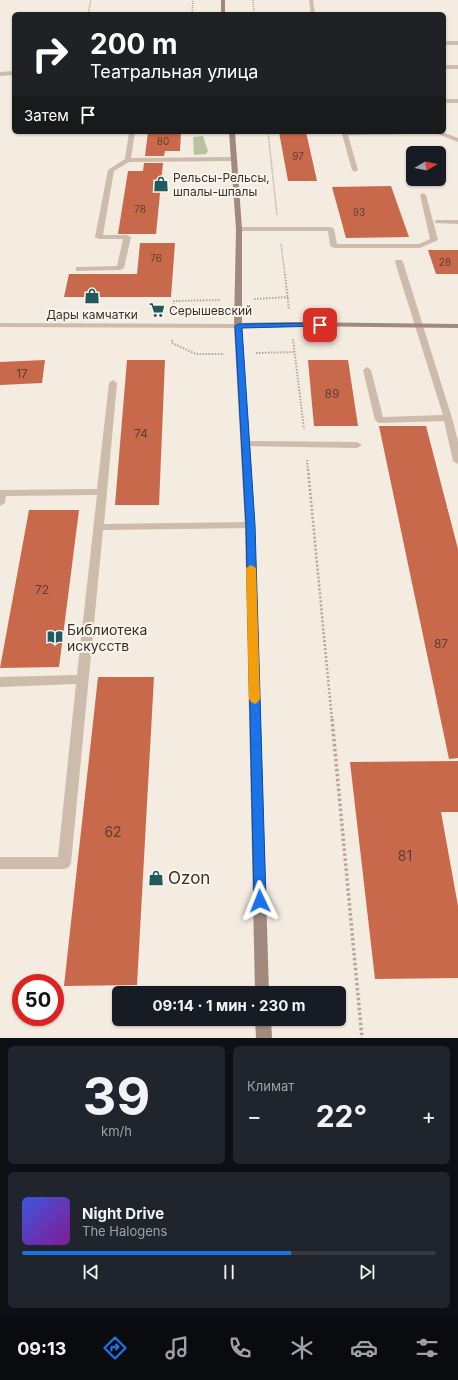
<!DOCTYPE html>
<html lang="ru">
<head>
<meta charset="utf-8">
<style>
	:root { --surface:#171b24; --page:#20242c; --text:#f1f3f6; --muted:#9ea1a6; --line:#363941; --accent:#1a73e8 }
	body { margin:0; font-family:Inter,sans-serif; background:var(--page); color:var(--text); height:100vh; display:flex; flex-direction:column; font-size:15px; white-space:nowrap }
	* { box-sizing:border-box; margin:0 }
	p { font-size:13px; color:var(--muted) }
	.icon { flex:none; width:22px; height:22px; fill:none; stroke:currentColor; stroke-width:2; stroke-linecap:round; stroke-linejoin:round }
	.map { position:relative; height:1038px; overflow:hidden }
	.sheet { display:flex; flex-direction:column; gap:8px; padding:8px; background:#0d0f14; flex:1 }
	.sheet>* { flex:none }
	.hud { position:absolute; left:12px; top:12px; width:434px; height:122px; border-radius:6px; box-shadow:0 1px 3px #0004; background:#202124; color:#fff; overflow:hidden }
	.needle { width:26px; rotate:80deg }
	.controls { position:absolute; left:406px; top:146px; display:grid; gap:8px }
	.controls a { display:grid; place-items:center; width:40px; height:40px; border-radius:6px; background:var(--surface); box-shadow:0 1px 3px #0004; font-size:20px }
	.speed { position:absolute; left:12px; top:974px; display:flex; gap:8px; font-size:20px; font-weight:700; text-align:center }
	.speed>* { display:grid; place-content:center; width:52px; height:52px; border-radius:50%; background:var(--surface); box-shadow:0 1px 3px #0004; line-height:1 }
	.speed .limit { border:6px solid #d22; background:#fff; color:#111 }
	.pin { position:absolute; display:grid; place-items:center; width:34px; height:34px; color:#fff; margin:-17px; border-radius:8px; box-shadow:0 2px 6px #0006 }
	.me { position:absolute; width:44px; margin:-22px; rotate:358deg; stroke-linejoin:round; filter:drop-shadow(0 0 3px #0008) }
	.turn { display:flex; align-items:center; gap:14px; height:84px; padding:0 12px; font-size:18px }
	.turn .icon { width:52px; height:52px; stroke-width:2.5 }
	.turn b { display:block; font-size:28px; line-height:34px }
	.then { display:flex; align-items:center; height:38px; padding:0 12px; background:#0003; gap:8px; font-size:15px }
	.big { font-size:30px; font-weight:700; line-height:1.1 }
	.sheet .widget { flex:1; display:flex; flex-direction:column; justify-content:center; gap:6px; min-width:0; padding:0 14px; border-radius:6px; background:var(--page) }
	.sheet .dial { align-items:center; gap:0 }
	.dial b { font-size:52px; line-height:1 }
	.song { display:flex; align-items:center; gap:12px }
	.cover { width:48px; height:48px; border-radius:6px; background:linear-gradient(135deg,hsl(230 70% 55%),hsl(290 70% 35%)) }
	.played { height:4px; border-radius:2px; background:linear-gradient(90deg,var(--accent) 65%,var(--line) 65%) }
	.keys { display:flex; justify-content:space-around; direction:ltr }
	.heat { display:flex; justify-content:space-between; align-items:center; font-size:22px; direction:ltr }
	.sheet .tiles { flex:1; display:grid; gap:8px; grid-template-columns:1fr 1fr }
	.widget:last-child { grid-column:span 2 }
	.trip { position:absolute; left:112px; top:986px; width:234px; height:40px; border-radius:6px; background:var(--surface); box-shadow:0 1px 3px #0004; font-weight:700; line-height:40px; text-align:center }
	.tab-bar { display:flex; height:64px; justify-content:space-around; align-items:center; background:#090b0e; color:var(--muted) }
	.tab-bar .icon { width:28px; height:28px }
	.tab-bar .selected { color:var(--accent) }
	.tab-bar b { font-size:18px; color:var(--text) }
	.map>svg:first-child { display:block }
</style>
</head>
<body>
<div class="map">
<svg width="458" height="1038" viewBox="0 0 458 1038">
	<rect width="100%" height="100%" fill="#f4ebe1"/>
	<path fill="#b8c4a0" d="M203 136 208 151 206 154 194 155 193 137Z"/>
	<g fill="#c8694b">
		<path d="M148 132H181L180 151H165L164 156H145Z"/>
		<path d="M279 132H306L317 181H288Z"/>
		<path d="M144 163H163L156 234H118L128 171H143Z"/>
		<path d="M391 186 409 237 346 238 332 187Z"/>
		<path d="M140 243H175L171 297H64L69 274H137Z"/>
		<path d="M428 250H458V274H436Z"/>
		<path d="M45 360 42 383 0 385V362Z"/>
		<path d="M127 360H165L159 505H115Z"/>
		<path d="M308 360H348L358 426H314Z"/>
		<path d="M379 426H426L458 549V758L449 759Z"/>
		<path d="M29 510H79L59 667 0 668Z"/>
		<path d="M98 677H154L137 985 64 986Z"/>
		<path d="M458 761V812H441L458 906V978L375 979 350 762Z"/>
	</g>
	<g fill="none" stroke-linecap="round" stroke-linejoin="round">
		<g stroke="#b9a596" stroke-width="1.5" stroke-dasharray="1 1" stroke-linecap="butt">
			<path d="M253 0 254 14"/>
			<path d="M88 14 91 0"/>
			<path d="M192 14 193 0"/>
			<path d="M268 132 277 215"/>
			<path d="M281 244 285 275"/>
		</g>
		<g stroke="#b9a596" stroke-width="2" stroke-dasharray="1.5 1.5" stroke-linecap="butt">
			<path d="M285 274 289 310"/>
			<path d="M254 299 288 297"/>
			<path d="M173 311 174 301 221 300"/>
			<path d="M293 339 304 429"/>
			<path d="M172 340V343L196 354H224"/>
			<path d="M256 353 295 352"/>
			<path d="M307 460 308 470"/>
		</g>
		<path stroke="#b9a596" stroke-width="2.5" stroke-dasharray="2 2" stroke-linecap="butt" d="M308 469 332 720"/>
		<path stroke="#b9a596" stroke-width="3.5" stroke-dasharray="2.5 2.5" stroke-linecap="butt" d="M332 719 362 1038"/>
		<g fill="#cdbbac" fill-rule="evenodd">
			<path d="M309 0H313L315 14H311Z"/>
			<rect x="444" y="41" width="14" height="4"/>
			<rect x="444" y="99" width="14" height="4"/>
			<path d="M129 132H135L131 158 234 157 237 159 234 161 129 162 114 171 103 235H127L131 237 124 268 120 270 76 271V267H79L117 266 123 239H99L95 237 108 170 125 159Z"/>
			<path d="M339 132H411L408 134 348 135 358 170 355 172 352 170 342 134Z"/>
			<path d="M433 132H442L458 138V142Z"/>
			<path d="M423 193 426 195 438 240 420 248H334L330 246 328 231H239L236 229 239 227H331L334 229 337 244H419L430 239 420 195Z"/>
			<path d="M437 220H458V224L435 223V221Z"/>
			<path d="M396 260H402L403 262 452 418 458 441V464L453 461 444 421 379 423 375 420 363 370 367 367 371 370 383 417 443 415 395 262Z"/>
			<path d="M113 380 117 383 104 524 250 522 255 525 250 528 103 530 71 863 69 867 64 869H0V857H58L76 684 0 687V677L77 675 97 495 6 496 5 503 0 506V490L97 489 109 383Z"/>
			<path d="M246 441 357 442 362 445 357 448 243 446 241 444 243 442Z"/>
		</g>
		<g fill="#cdbbac" fill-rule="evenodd">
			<rect x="444" y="65" width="14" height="4"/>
			<path d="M14 71V75L0 76V72Z"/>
			<path d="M0 323 238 324 242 326 238 328 0 327Z"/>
		</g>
		<g fill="#a18a7d" fill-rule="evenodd">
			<rect x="221" y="0" width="4" height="14"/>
			<path d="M229 132H235L242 229V323L291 322 458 324V328L291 326 242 328 255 525 269 993H255L245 525 234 326 236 229Z"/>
			<path d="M255 1019H271L272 1038H256Z"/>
		</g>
	</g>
	<path fill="#1a73e8" stroke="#114b97" d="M320 323H322V326L242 328 255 525 266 901 265 905 260 907 255 905 254 901 246 525 235 326 238 324Z"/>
	<path fill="#f59e0b" d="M251 565 256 568 260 699 258 702 255 704 251 702 249 699 246 568Z"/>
	<defs>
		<symbol id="shop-bare" viewBox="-9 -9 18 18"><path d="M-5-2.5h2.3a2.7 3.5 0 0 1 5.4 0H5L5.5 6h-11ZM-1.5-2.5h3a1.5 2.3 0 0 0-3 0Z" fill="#1f5a5e" stroke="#fbf5ee" stroke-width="2.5" paint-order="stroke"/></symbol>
		<symbol id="supermarket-bare" viewBox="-9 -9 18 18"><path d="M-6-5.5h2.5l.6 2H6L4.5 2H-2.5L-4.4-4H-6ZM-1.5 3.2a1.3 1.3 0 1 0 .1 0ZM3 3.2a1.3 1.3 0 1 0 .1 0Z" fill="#1f5a5e" stroke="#fbf5ee" stroke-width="2.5" paint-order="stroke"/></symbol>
		<symbol id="library-bare" viewBox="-9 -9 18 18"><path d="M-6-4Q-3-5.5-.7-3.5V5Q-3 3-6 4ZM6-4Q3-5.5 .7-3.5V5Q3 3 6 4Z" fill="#1f5a5e" stroke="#fbf5ee" stroke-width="2.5" paint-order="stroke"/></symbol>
	</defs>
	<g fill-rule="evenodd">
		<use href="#shop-bare" x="150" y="173" width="22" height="22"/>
		<use href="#shop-bare" x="81" y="285" width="22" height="22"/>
		<use href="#supermarket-bare" x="146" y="299" width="22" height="22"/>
		<use href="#library-bare" x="44" y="626" width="22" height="22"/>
		<use href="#shop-bare" x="145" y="867" width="22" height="22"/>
	</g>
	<g text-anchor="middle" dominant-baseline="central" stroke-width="4" stroke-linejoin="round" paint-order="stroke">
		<g font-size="10" fill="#5e3e33">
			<text x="163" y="141">80</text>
			<text x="298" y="156">97</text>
			<text x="140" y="209">78</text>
			<text x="359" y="212">93</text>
			<text x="156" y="258">76</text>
			<text x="445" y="262">28</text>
		</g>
		<g font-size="12" fill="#3b302b" stroke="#fbf5ee" text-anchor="start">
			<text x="173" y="177">Рельсы-Рельсы,<tspan x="173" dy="14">шпалы-шпалы</tspan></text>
			<text x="169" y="310">Серышевский</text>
			<text x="92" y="314" text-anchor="middle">Дары камчатки</text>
		</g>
		<g font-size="12" fill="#5e3e33">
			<text x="22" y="373">17</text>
			<text x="332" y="393">89</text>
			<text x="141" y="433">74</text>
			<text x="42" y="589">72</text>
			<text x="441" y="643">87</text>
		</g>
		<g font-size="14" fill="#3b302b" stroke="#fbf5ee" text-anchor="start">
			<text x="67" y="629">Библиотека<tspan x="67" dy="16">искусств</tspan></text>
		</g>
		<g font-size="14" fill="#5e3e33">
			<text x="113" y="831">62</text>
			<text x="405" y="855">81</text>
		</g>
		<g font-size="17" fill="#3b302b" stroke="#fbf5ee" text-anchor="start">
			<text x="168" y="878">Ozon</text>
		</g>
	</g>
</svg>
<div class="controls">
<a><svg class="needle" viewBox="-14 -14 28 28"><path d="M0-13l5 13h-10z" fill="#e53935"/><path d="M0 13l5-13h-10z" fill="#9ea1a6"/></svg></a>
</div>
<div class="speed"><div class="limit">50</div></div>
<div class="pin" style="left:320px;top:325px;background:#d93025"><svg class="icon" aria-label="arrive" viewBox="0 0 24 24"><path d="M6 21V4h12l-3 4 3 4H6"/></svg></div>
<svg class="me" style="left:260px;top:901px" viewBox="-20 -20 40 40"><path d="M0-17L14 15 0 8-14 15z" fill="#1a73e8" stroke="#fff" stroke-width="4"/></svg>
<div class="trip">09:14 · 1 мин · 230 m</div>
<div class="hud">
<div class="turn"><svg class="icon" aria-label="right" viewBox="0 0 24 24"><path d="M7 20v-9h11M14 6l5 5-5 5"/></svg><div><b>200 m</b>Театральная улица</div></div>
<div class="then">Затем<svg class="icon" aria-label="arrive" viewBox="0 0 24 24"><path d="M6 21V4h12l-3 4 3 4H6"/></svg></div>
</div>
</div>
<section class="sheet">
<div class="tiles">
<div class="widget dial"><b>39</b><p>km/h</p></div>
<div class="widget"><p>Климат</p>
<div class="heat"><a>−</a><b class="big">22°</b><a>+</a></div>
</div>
<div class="widget">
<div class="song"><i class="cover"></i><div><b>Night Drive</b><p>The Halogens</p></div></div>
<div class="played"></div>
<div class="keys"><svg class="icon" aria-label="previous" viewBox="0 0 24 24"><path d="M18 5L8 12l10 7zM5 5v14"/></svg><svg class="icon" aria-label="pause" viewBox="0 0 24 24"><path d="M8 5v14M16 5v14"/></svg><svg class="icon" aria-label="next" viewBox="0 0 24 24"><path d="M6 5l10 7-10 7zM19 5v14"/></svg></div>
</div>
</div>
</section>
<nav class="tab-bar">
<b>09:13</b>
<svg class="icon selected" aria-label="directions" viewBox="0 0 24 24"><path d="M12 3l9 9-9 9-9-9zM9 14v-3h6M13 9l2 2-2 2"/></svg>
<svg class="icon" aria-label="music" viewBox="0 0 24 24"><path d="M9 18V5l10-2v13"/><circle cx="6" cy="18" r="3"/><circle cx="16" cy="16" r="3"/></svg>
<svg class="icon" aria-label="phone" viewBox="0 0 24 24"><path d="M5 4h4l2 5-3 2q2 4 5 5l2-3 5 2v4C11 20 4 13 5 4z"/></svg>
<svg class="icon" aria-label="climate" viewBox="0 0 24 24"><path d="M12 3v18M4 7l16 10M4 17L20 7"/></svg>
<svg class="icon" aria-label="car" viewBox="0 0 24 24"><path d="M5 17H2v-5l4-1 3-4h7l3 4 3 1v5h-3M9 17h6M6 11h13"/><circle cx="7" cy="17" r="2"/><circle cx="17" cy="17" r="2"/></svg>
<svg class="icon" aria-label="filters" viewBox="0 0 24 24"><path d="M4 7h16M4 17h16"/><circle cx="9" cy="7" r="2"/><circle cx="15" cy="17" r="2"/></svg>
</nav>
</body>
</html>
